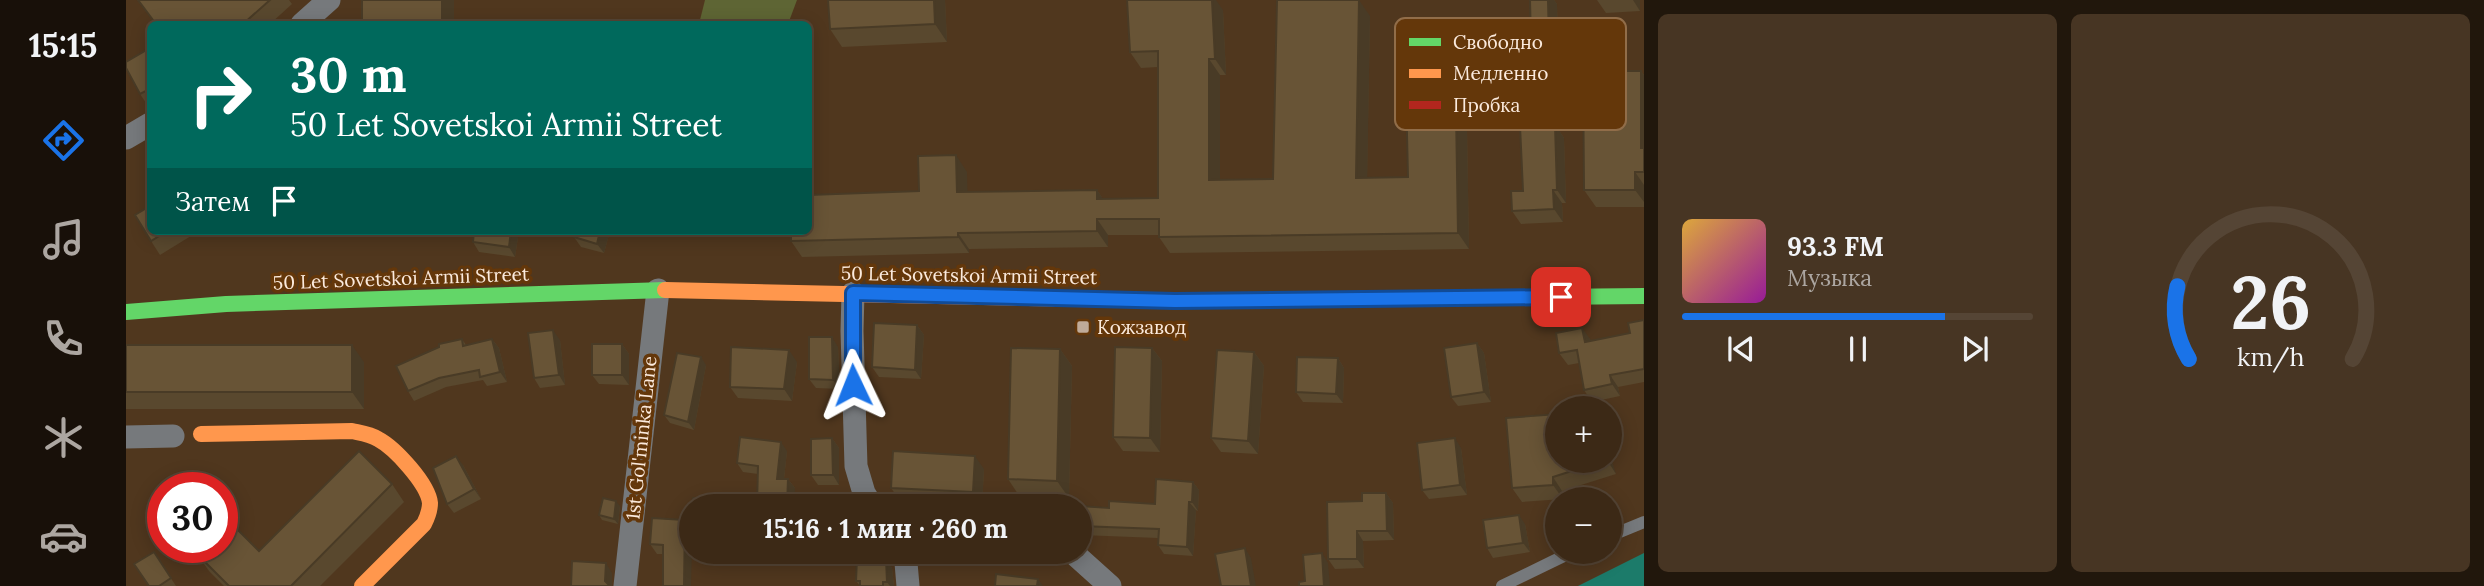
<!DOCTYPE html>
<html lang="ru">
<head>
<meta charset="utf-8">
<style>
	:root { --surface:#3c2916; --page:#473523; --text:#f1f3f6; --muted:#aca6a1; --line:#554535; --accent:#1a73e8 }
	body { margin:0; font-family:Lora,serif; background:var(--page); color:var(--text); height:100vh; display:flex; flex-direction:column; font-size:26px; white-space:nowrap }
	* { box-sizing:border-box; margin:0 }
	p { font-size:23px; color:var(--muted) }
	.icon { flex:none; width:38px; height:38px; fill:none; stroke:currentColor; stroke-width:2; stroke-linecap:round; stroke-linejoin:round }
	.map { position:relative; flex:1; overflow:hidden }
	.drawer { display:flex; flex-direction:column; gap:14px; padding:14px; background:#21170c; width:840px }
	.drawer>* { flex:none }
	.banner { position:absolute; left:21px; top:21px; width:665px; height:214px; border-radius:10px; box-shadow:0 4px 18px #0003,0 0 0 2px var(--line); background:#00695c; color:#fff; overflow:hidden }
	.fabs { position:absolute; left:1419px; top:396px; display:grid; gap:14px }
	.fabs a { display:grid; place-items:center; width:77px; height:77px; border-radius:50%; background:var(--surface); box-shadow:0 4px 18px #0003,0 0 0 2px var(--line); font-size:35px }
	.speed { position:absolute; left:21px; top:472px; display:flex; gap:14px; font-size:35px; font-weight:700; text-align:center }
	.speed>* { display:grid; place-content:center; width:91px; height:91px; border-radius:50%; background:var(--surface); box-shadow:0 4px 18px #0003,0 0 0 2px var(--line); line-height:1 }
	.speed .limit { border:10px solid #d22; background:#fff; color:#111 }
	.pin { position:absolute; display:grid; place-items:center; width:60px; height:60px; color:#fff; margin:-30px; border-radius:14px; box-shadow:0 4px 10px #0006 }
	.me { position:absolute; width:77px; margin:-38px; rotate:358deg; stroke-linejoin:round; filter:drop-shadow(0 0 5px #0008) }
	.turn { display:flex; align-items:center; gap:24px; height:147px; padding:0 28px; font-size:32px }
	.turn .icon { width:91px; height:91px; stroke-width:2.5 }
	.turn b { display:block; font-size:49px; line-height:60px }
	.then { display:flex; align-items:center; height:66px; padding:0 28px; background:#0003; gap:14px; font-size:26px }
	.drawer .widget { flex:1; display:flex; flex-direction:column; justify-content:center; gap:10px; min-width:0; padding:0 24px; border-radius:10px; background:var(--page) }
	.drawer .dial { align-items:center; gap:0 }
	.dial svg { height:182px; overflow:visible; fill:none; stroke:var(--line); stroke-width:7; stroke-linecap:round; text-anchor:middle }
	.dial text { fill:var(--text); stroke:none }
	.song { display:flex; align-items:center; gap:21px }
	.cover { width:84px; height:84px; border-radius:10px; background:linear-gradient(135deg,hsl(40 70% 55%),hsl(300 70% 35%)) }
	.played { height:7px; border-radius:4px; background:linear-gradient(90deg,var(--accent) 75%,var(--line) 75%) }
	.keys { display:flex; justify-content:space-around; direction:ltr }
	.drawer .tiles { flex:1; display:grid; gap:14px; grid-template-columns:repeat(2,1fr) }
	.trip { position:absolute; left:553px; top:494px; width:413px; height:70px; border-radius:35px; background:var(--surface); box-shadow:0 4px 18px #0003,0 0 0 2px var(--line); font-weight:800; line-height:70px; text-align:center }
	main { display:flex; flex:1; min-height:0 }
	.tabs { display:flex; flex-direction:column; width:126px; justify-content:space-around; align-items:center; background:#181009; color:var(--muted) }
	.tabs .icon { width:49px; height:49px }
	.tabs .active { color:var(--accent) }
	.tabs b { font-size:32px; color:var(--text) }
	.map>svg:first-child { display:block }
</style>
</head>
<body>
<main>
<nav class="tabs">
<b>15:15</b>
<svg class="icon active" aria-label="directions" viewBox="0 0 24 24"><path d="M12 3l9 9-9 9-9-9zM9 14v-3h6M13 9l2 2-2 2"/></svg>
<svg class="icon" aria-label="music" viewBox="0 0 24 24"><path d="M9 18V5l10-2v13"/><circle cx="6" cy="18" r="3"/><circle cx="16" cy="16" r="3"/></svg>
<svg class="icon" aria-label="phone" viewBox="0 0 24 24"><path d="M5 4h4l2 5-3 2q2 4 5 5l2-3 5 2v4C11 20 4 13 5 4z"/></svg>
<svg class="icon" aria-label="climate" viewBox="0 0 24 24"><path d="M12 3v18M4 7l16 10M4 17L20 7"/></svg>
<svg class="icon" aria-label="car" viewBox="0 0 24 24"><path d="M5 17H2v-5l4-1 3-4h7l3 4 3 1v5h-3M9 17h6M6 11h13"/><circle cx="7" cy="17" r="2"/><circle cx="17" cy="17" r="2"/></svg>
</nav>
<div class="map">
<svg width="1518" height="586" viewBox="0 0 1518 586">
	<rect width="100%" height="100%" fill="#50371e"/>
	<path fill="#5e6534" d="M579 0H671L662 24H573Z"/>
	<path fill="#1c7b6a" d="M1518 553V586H1452Z"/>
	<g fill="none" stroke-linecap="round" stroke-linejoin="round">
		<g stroke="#76797c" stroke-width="12">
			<path d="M1484 536 1518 522"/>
			<path d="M1376 586 1448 551"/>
		</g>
		<g stroke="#76797c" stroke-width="23">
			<path d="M176 24 203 0"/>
			<path d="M0 138 24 124"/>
			<path d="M727 293 726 331 730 466 738 493 746 506"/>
			<path d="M0 437 47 436"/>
			<path d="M779 551 782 586"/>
			<path d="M945 551 984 586"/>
			<path d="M499 586 532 290"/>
		</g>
		<g stroke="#63d668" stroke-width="16">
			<path d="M1251 299 1518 296"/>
			<path d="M0 312 100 304 539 290"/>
		</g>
		<g stroke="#ff974d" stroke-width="16">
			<path d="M539 290 949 299"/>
			<path d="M75 434 226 431C235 433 244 434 252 439 269 448 302 484 304 503 304 510 301 518 298 524L236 586"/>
		</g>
		<path stroke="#b3261e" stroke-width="16" d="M949 299 1050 301 1251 299"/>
	</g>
	<g fill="#59482e">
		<path d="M11 0H163L166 4 144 24H30Z"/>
		<path d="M819 0 821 42 716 47 704 29Z"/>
		<path d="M1404 0H1428L1431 4 1434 132 1438 138 1440 203H1436L1437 222 1395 224 1386 211 1397 191 1407 126Z"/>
		<path d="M1471 0H1514V11L1480 13Z"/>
		<path d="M1097 10 1100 75H1094V180L1147 179 1244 16 1241 178 1282 177 1340 66 1343 249 1044 253 1033 237V235H982V247L843 249V253L676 257 665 241 793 191 841 172V192L971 190 977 199 1032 198V67L1015 68 1004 52Z"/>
		<path d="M24 48V109L14 94Z"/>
		<path d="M1515 71 1518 75V207H1470L1458 190Z"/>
		<path d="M24 231H73L34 255 25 241Z"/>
		<path d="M393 231 389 257 353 252 347 242Z"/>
		<path d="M484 231 478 253 455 247 448 237Z"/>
		<path d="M1518 320V382L1492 387 1494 396 1466 402 1458 390 1453 363 1442 365 1433 353 1465 341 1504 333Z"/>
		<path d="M791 325 798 335 795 379 753 377 746 367Z"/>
		<path d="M336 339 340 345 366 339 373 348 381 382 361 386 357 380 320 387 288 401 282 391Z"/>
		<path d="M434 340 439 385 414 388 408 378Z"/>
		<path d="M1351 343 1358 353 1365 402 1332 406 1325 397Z"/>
		<path d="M496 344 503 354V385L473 384 466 375Z"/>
		<path d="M0 345 238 362V409H0Z"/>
		<path d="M712 347 714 389 690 388 683 379Z"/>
		<path d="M1026 348 1036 361 1034 452 997 451 987 437Z"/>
		<path d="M934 349 946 366 943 498 894 497 882 479Z"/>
		<path d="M1128 352 1138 366 1132 454 1095 452 1085 438Z"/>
		<path d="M1212 358 1218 368 1217 403 1177 402 1170 392Z"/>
		<path d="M671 362 666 401 612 398 604 387Z"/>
		<path d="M580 365 568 430 544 423 538 415Z"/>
		<path d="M1380 418 1484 460 1490 474 1436 491 1437 499 1396 502 1386 488Z"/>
		<path d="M706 438 713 448V485H692L685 475Z"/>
		<path d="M1335 448 1341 495 1303 499 1296 490Z"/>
		<path d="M661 451 658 479H662L669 488 632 474 617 472 611 463Z"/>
		<path d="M337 465 355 499 328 513 321 504Z"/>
		<path d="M858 469 856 506 775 502 765 488Z"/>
		<path d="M1067 482 1073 490 1072 511 1070 510 1067 556 1038 554 1032 545V538L955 535 954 533V506L983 508 1029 504Z"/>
		<path d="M266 484 278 502 194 586H98L83 571 71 554 133 551Z"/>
		<path d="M1260 493 1267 503 1268 540 1237 541 1238 568 1209 569 1202 559 1236 501Z"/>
		<path d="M494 506 492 524 476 520 473 515Z"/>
		<path d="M565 520V586H537V554H531L524 544 565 528Z"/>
		<path d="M1399 524 1404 552 1367 558 1361 548Z"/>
		<path d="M640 551H663V559L645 558Z"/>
		<path d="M28 552 50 586H23Z"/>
		<path d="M760 558 766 568 768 586H734L730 581Z"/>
	</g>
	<g fill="#493b26">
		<rect x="316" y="0" width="12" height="24"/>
		<path d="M808 0H819L821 42 809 24Z"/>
		<path d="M1086 0H1090L1097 10 1100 75 1089 59Z"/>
		<path d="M1233 0 1244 16 1241 194 1230 178Z"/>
		<path d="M1422 0H1428L1431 4 1434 132 1438 138 1440 203 1431 190 1425 125Z"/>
		<path d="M1507 0H1514V11Z"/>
		<path d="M1329 50 1340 66 1343 249 1332 233Z"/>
		<path d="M1083 59 1094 75V196L1083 180Z"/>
		<path d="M1515 71 1518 75V153L1515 148Z"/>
		<path d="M830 155 841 172 842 208 831 192Z"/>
		<path d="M1509 172 1518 185V202L1509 190Z"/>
		<path d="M971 190 982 206 971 199Z"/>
		<path d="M1427 190 1436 203 1437 222 1428 209Z"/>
		<path d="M971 219 982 235V247L971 231Z"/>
		<path d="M385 231H393L389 257 383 247Z"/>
		<path d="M474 231H484L478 253 471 244Z"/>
		<path d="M832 233 843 249V253L832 237Z"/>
		<path d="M791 325 798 335 795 379 789 370Z"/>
		<path d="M1456 328 1465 340 1467 354 1459 342Z"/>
		<path d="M427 330 434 340 439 385 433 375Z"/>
		<path d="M706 337 712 347 714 389 707 380Z"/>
		<path d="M366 339 373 348 381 382 374 372Z"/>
		<path d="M1351 343 1358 353 1365 402 1358 392Z"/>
		<path d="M496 344 503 354V385L496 375Z"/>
		<path d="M226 345 238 362V409L226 392Z"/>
		<path d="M1026 348 1036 361 1034 452 1024 438Z"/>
		<path d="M934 349 946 366 943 498 931 481Z"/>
		<path d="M663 350 671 362 666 401 658 389Z"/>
		<path d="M1128 352 1138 366 1132 454 1122 441Z"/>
		<path d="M575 357 580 365 568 430 562 422Z"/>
		<path d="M1212 358 1218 368 1217 403 1210 394Z"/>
		<path d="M1484 375 1492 387 1494 396 1486 384Z"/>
		<path d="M1461 396 1469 408H1464Z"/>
		<path d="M706 438 713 448V485L707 475Z"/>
		<path d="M1329 438 1335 448 1341 495 1334 485Z"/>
		<path d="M655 442 661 451 657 488 651 479Z"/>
		<path d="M1484 454 1490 474 1481 460H1484Z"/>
		<path d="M330 456 337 465 355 499 348 489Z"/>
		<path d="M849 456 858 469 856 506 847 492Z"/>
		<path d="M1427 477 1436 491 1437 499 1427 485Z"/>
		<path d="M662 479 669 488 668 506H661Z"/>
		<path d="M1067 482 1073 490 1072 511 1066 502Z"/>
		<path d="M1260 493 1267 503 1268 540 1261 531Z"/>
		<path d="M490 501 494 506 492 524 488 519Z"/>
		<path d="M1063 502 1070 510 1067 556 1061 547Z"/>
		<path d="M1393 515 1399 524 1404 552 1397 543Z"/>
		<path d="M559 520 565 528 564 535 565 536 566 551 565 586H558Z"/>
		<path d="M1231 531 1237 541 1238 568 1231 559Z"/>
		<path d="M1119 548 1125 558 1130 586H1125Z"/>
		<path d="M657 551H663V559Z"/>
		<path d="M1196 553 1202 563 1204 586H1198Z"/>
		<path d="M760 558 766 568 768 586H764L761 582Z"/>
		<path d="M480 563 486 573V586H483L479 581Z"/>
		<path d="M912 579 917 586H911Z"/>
	</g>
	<g fill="#685436" stroke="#493b26" stroke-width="2">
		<path d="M12 0H144L117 24H30Z"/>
		<rect x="236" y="0" width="80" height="24"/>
		<path d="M702 0H808L809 24 704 29Z"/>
		<path d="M1001 0H1086L1089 59H1083V180L1147 179 1151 0H1233L1230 178 1282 177 1279 51 1329 50 1332 233 1033 237V219H971V231L832 233V237L665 241V231H682V195L793 191 792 156 830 155 831 192 971 190V199L1032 198V51L1004 52Z"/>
		<path d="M1404 0H1422L1425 125H1429L1431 190H1427L1428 209 1386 211 1385 191H1397L1394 126H1407Z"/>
		<path d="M24 48V89L14 94 0 68V62Z"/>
		<path d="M1457 71H1515V148H1518V172H1509V190H1458Z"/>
		<path d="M24 206V231H41L25 241 9 215Z"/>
		<path d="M348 231H385L383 247 347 242Z"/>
		<path d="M450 231H474L471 244 448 237Z"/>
		<path d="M1518 320V369L1484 375 1486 384 1458 390 1451 350 1433 353 1430 333 1456 328 1459 342 1504 333 1502 323Z"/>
		<path d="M748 323 791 325 789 370 746 367Z"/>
		<path d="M427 330 433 375 408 378 402 333Z"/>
		<path d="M683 337H706L707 380 683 379Z"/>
		<path d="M336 339 337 346 366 339 374 372 354 377 353 370 313 378 282 391 270 366 313 347V344Z"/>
		<path d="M1351 343 1358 392 1325 397 1318 348Z"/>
		<rect x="466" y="344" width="30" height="31"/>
		<rect x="0" y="345" width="226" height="47"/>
		<path d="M605 347 663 350 658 389 604 387Z"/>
		<path d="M989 347 1026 348 1024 438 987 437Z"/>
		<path d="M885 348 934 349 931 481 882 479Z"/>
		<path d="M1091 350 1128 352 1122 441 1085 438Z"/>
		<path d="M551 353 575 357 562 422 538 415Z"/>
		<path d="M1171 357 1212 358 1210 394 1170 392Z"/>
		<path d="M1461 396 1464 408H1432L1431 405Z"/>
		<path d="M1432 414V460H1480L1427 477V485L1386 488 1380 418Z"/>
		<path d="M614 437 655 442 651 479H662L661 506 631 505 632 466 611 463Z"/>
		<path d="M706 438 707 475H685V439Z"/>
		<path d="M1329 438 1334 485 1296 490 1291 443Z"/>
		<path d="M233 451 266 484 165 586H103L71 554 77 548H96V528L103 521 133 551Z"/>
		<path d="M767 451 849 456 847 492 765 488Z"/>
		<path d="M330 456 348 489 321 504 307 468Z"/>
		<path d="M66 479 72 488H51Z"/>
		<path d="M1030 479 1067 482 1066 502H1063L1061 547 1032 545 1033 529 954 526V506L983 508V501L1029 504Z"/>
		<path d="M1236 493H1260L1261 531H1231V559H1202L1201 502 1236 501Z"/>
		<path d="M37 497V515L29 503Z"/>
		<path d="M477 498 490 501 488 519 473 515Z"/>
		<path d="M567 498 587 500 586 506H566Z"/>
		<path d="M1393 515 1397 543 1361 548 1357 520Z"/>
		<path d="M526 518 559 520 558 586H537V545L524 544Z"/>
		<path d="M1119 548 1125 586H1095L1089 554Z"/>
		<path d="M28 552 45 578 33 586H23L8 564Z"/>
		<path d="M1196 553 1198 586H1173V582L1179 581 1177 555Z"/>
		<path d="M731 557 760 558 761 582H757V586H734V581H730Z"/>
		<path d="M446 561 480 563 479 581 484 586H445Z"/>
		<path d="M870 574 912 579 911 586H869Z"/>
	</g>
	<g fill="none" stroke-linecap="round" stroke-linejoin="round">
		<defs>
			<path id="route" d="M727 385V293L1049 301 1435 297"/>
		</defs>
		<use href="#route" stroke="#114b97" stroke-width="18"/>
		<use href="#route" stroke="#1a73e8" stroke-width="12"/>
	</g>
	<rect fill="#bfab9a" stroke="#64370a" stroke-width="2.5" x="950" y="320" width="14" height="14" rx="3.5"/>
	<g text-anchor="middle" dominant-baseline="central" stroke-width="7" stroke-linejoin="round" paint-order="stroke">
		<g font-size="19" fill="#fbeadd" stroke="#64370a">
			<text transform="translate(843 275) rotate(1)">50 Let Sovetskoi Armii Street</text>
			<text transform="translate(275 278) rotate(-2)">50 Let Sovetskoi Armii Street</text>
			<text transform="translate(515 438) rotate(-84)">1st Gol'minka Lane</text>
		</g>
		<g font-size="19" fill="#fbeadd" stroke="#64370a" text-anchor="start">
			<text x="971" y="327">Кожзавод</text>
		</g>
	</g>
	<rect x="1269" y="18" width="231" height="112" rx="10" fill="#64370a" stroke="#916d49" stroke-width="2"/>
	<rect x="1283" y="38" width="32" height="8" fill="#63d668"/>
	<rect x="1283" y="69" width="32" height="9" fill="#ff974d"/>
	<rect x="1283" y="101" width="32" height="8" fill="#b3261e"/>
	<g font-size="19" fill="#fbeadd">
		<text x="1327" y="49">Свободно</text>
		<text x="1327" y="80">Медленно</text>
		<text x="1327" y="112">Пробка</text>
	</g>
</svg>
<div class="fabs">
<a>+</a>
<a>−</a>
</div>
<div class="speed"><div class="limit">30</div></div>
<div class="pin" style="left:1435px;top:297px;background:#d93025"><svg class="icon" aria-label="arrive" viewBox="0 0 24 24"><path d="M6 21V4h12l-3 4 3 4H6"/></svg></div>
<svg class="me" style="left:727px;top:385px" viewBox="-20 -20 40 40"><path d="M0-17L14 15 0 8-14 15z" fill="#1a73e8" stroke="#fff" stroke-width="4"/></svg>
<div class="trip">15:16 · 1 мин · 260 m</div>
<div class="banner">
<div class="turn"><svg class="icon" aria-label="right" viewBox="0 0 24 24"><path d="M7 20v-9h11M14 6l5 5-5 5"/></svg><div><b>30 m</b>50 Let Sovetskoi Armii Street</div></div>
<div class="then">Затем<svg class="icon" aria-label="arrive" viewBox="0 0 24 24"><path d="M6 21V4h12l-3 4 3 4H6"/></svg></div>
</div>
</div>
<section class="drawer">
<div class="tiles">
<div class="widget">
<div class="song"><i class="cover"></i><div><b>93.3 FM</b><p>Музыка</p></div></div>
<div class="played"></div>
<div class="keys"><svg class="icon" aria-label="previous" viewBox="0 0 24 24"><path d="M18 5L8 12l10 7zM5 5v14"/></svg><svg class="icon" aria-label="pause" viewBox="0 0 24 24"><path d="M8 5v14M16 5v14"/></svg><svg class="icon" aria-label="next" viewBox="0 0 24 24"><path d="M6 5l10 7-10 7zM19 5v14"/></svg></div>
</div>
<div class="widget dial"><svg viewBox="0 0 100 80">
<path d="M14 69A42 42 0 1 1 86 69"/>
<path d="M14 69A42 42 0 0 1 9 37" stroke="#1a73e8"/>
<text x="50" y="56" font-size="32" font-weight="700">26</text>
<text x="50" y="72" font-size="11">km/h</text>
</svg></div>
</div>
</section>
</main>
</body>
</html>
